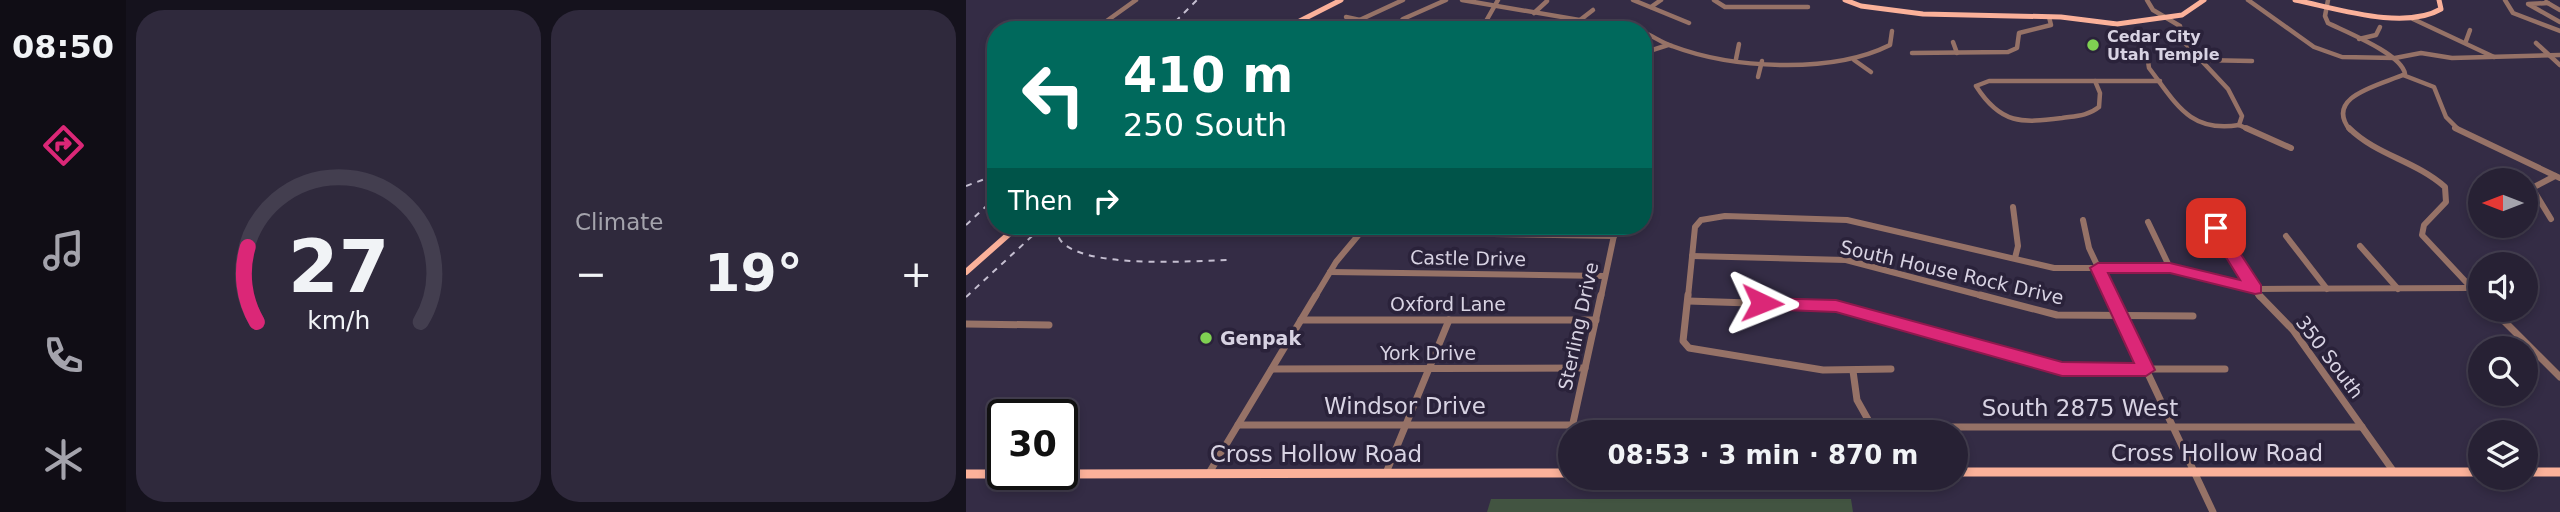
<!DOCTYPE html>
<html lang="en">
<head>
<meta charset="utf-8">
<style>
	:root { --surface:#272134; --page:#2f293c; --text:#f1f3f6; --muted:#a4a3ac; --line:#433e4f; --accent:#db2777 }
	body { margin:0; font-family:"DejaVu Sans",sans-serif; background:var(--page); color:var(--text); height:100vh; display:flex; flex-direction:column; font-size:26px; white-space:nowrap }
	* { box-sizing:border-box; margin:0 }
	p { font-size:23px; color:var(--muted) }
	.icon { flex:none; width:38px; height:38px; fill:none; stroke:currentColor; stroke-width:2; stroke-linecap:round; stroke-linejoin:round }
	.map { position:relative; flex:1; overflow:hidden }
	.panel { display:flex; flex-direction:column; gap:10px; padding:10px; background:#15121d; width:840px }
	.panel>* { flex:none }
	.banner { position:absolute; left:21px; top:21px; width:665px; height:214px; border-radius:28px; box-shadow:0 4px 10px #0003,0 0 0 2px var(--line); background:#00695c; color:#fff; overflow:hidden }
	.needle { width:46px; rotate:270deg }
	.buttons { position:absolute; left:1502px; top:168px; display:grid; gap:14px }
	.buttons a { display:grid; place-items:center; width:70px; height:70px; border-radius:50%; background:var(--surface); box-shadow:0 4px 10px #0003,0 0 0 2px var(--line); font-size:35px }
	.speed { position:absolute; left:21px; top:399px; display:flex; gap:14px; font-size:35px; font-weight:700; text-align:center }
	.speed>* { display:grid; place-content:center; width:91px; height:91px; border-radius:50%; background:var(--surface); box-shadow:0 4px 10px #0003,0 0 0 2px var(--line); line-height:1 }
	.speed .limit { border:4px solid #111; border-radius:10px; background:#fff; color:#111 }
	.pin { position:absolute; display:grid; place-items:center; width:60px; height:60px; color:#fff; margin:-30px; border-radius:14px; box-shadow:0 4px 10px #0006 }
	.me { position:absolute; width:77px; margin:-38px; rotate:92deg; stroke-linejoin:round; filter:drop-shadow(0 0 5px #0008) }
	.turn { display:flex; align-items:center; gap:24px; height:147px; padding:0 21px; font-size:32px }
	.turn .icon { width:91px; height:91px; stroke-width:2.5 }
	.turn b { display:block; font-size:49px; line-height:60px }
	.then { display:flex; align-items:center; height:66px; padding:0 21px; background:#0003; gap:14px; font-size:26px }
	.big { font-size:52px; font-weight:800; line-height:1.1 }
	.panel .widget { flex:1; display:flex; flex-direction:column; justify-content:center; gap:10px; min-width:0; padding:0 24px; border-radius:28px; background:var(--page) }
	.panel .dial { align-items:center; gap:0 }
	.dial svg { height:182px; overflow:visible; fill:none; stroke:var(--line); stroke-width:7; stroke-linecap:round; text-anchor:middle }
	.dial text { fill:var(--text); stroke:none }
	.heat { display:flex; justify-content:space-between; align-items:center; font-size:38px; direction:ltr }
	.panel .tiles { flex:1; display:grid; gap:10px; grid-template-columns:repeat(2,1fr) }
	.trip { position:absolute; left:592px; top:420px; width:410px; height:70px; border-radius:35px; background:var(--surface); box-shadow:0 4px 10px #0003,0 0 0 2px var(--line); font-weight:800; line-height:70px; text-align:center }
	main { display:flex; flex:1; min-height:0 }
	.dock { display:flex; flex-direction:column; width:126px; justify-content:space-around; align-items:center; background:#100d15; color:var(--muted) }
	.dock .icon { width:49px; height:49px }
	.dock .selected { color:var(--accent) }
	.dock b { font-size:32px; color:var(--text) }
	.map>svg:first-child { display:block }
</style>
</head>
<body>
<main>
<nav class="dock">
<b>08:50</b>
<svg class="icon selected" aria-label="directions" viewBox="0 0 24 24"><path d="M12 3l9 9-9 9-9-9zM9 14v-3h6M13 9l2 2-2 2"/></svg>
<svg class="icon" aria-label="music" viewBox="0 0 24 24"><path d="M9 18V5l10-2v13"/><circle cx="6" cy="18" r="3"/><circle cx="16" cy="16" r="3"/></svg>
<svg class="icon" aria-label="phone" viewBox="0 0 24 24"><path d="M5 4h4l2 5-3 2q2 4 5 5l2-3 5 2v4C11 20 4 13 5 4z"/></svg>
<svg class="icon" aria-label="climate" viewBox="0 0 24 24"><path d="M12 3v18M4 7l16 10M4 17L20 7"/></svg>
</nav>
<section class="panel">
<div class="tiles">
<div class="widget dial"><svg viewBox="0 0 100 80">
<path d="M14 69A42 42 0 1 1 86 69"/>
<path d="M14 69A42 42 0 0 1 10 36" stroke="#db2777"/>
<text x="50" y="56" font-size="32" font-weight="700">27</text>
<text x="50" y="72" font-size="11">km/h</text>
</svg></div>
<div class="widget"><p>Climate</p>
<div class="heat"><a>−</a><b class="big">19°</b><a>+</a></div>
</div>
</div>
</section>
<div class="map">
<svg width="1594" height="512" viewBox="0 0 1594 512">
	<rect width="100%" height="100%" fill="#342c45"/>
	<path fill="#425441" d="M525 499H885L887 512H521Z"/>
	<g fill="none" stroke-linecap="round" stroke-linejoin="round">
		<g stroke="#967267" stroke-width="4.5">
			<path d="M496 0 672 30"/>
			<path d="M667 0 723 23"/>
			<path d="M748 0 759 7H842"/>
			<path d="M1181 0 1187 10 1214 26 1218 42 1262 89 1276 116 1273 125"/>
			<path d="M1282 0 1348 47 1376 57 1429 58 1455 53 1486 58 1594 55"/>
			<path d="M1362 0 1359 16 1362 23C1380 32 1436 54 1439 74 1415 85 1357 96 1384 130"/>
			<path d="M1539 0 1547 13 1594 31"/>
			<path d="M1580 2 1594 10"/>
			<path d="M1582 3 1562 4 1594 22"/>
			<path d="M685 7 695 0"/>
			<path d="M568 13 581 1"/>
			<path d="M380 17 394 20"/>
			<path d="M1447 19 1528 57"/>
			<path d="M614 20 627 10"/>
			<path d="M428 27 468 25V30"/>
			<path d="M517 27 541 30"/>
			<path d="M128 30 170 0"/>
			<path d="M372 30 437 0"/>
			<path d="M427 30 437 19 480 0"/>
			<path d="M515 30 532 0"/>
			<path d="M677 32C687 36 696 43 706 46 767 69 866 74 924 45L926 31"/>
			<path d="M1393 39 1410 35 1414 27"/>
			<path d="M1500 41 1504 30"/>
			<path d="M987 42 991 53"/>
			<path d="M1570 43 1594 65"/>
			<path d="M677 53 702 45"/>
			<path d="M946 53 1042 52 1051 48 1053 33 1085 25 1083 17"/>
			<path d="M770 59 773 44"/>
			<path d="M888 60 905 72"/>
			<path d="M1235 60 1286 61"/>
			<path d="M1182 61 1183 68C1210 103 1223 133 1273 125"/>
			<path d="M1437 75 1468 87 1480 117 1493 130"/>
			<path d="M792 77 796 61"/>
			<path d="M1023 81H1129L1134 93 1133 107C1122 116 1109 116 1096 118 1056 123 1035 125 1010 86Z"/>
			<path d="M1129 81H1194"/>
			<path d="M1273 125 1284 130"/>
		</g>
		<g stroke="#967267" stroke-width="6">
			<path d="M1280 128 1325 148"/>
			<path d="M1383 128C1410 155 1450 161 1479 187L1480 202 1458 225 1456 235 1514 297"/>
			<path d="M1489 128 1594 178"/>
			<path d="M1047 207 1052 246 1049 258"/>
			<path d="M1585 219 1566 188 1589 176"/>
			<path d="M1117 220 1123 248 1146 297"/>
			<path d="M1182 222 1204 268"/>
			<path d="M1250 227 1257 243 1294 297"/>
			<path d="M396 232 648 236"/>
			<path d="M1320 236 1361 289"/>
			<path d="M1394 246 1432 289"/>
			<path d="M726 256 880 260 1021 297"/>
			<path d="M364 272 639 276"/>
			<path d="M349 297 370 262 400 226"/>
			<path d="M635 297 650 226"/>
			<path d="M722 297 729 227 735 220 759 216 881 220 1088 268H1204L1289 289 1505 288"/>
		</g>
		<g stroke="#967267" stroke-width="7">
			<path d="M722 295 717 341 723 348 857 370 925 369"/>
			<path d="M1014 295 1091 315 1227 316"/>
			<path d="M1145 295 1247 512"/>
			<path d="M1293 295 1327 330 1428 472"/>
			<path d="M1512 295 1514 297"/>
			<path d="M722 301 870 306 1096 369H1259"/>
			<path d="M1527 310 1594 377"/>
			<path d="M335 320H630"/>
			<path d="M0 324 83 325"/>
			<path d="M306 369 619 368"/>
			<path d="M887 371 891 400 909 432"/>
			<path d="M272 425H607"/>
			<path d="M605 432 635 295"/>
			<path d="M709 432 719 427H1396"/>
			<path d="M243 473 350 295"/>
			<path d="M420 473 483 320"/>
			<path d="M596 473 604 440"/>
		</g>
		<g stroke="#fbb19a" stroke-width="5">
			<path d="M879 0 895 6 957 14 1095 17 1151 24 1216 15 1238 0"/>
			<path d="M1329 0C1369 8 1438 31 1475 9L1473 0"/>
			<path d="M316 30 375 0"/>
		</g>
		<path stroke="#fbb19a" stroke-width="6" d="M0 272 52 226"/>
		<g stroke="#fbb19a" stroke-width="9">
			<path d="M989 472H1514"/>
			<path d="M1559 472H1594"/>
			<path d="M0 474H37"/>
			<path d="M96 474 604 473"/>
		</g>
		<g stroke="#c5bfd1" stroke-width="2" stroke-dasharray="6 6" stroke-linecap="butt">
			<path d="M201 30 231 0"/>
			<path d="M0 186 30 175"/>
			<path d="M0 225 30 197"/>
			<path d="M89 226C91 230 92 238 95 241 119 269 225 261 261 260"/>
			<path d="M0 297 77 226"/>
		</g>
	</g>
	<path fill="#db2777" stroke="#8e194d" stroke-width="2" d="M1250 223 1255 224 1295 285V293L1289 294 1204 273H1142L1189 370 1180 376H1096L870 312 796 309 787 303 796 298 870 300 1096 362 1168 363 1124 268 1132 263H1204L1274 280 1242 228Z"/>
	<g fill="#7fd052" stroke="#2a223a" stroke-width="2.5">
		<circle cx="1127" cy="45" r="7"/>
		<circle cx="240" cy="338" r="7"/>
	</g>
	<g text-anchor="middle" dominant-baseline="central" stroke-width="7" stroke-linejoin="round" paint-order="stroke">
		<g font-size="16" font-weight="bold" fill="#d8d3e3" stroke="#2a223a" text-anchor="start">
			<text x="1141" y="36">Cedar City<tspan x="1141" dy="18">Utah Temple</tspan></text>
		</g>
		<g font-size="19" fill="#d8d3e3" stroke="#2a223a">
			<text transform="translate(502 258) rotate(1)">Castle Drive</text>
			<text transform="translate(986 272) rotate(13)">South House Rock Drive</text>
			<text x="482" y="304">Oxford Lane</text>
			<text transform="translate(612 326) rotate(-78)">Sterling Drive</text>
			<text x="462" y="353">York Drive</text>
			<text transform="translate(1364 357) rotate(53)">350 South</text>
		</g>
		<g font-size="19" font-weight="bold" fill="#d8d3e3" stroke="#2a223a" text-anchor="start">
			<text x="254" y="338">Genpak</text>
		</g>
		<g font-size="23" fill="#d8d3e3" stroke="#2a223a">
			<text x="439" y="406">Windsor Drive</text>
			<text x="1114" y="408">South 2875 West</text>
			<text x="1251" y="453">Cross Hollow Road</text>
			<text x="350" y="454">Cross Hollow Road</text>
		</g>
	</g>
</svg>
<div class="buttons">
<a><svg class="needle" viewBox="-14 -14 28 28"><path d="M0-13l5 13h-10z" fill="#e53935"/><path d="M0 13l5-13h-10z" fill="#a4a3ac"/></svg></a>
<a><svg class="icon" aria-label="sound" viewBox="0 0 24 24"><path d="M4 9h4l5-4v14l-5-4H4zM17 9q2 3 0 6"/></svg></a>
<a><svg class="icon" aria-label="search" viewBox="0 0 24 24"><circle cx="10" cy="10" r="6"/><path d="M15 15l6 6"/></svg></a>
<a><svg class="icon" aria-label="layers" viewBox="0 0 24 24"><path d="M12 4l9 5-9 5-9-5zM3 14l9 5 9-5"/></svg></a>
</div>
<div class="speed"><div class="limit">30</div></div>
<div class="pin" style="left:1250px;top:228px;background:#d93025"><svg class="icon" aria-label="arrive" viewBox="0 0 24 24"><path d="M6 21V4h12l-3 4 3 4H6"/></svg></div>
<svg class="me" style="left:796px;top:303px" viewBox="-20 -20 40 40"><path d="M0-17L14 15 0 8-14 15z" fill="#db2777" stroke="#fff" stroke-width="4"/></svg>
<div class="trip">08:53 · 3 min · 870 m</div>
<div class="banner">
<div class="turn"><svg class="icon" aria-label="left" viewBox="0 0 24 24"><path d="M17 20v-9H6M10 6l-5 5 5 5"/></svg><div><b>410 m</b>250 South</div></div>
<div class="then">Then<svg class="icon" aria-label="right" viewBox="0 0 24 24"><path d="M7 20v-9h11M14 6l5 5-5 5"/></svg></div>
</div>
</div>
</main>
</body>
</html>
